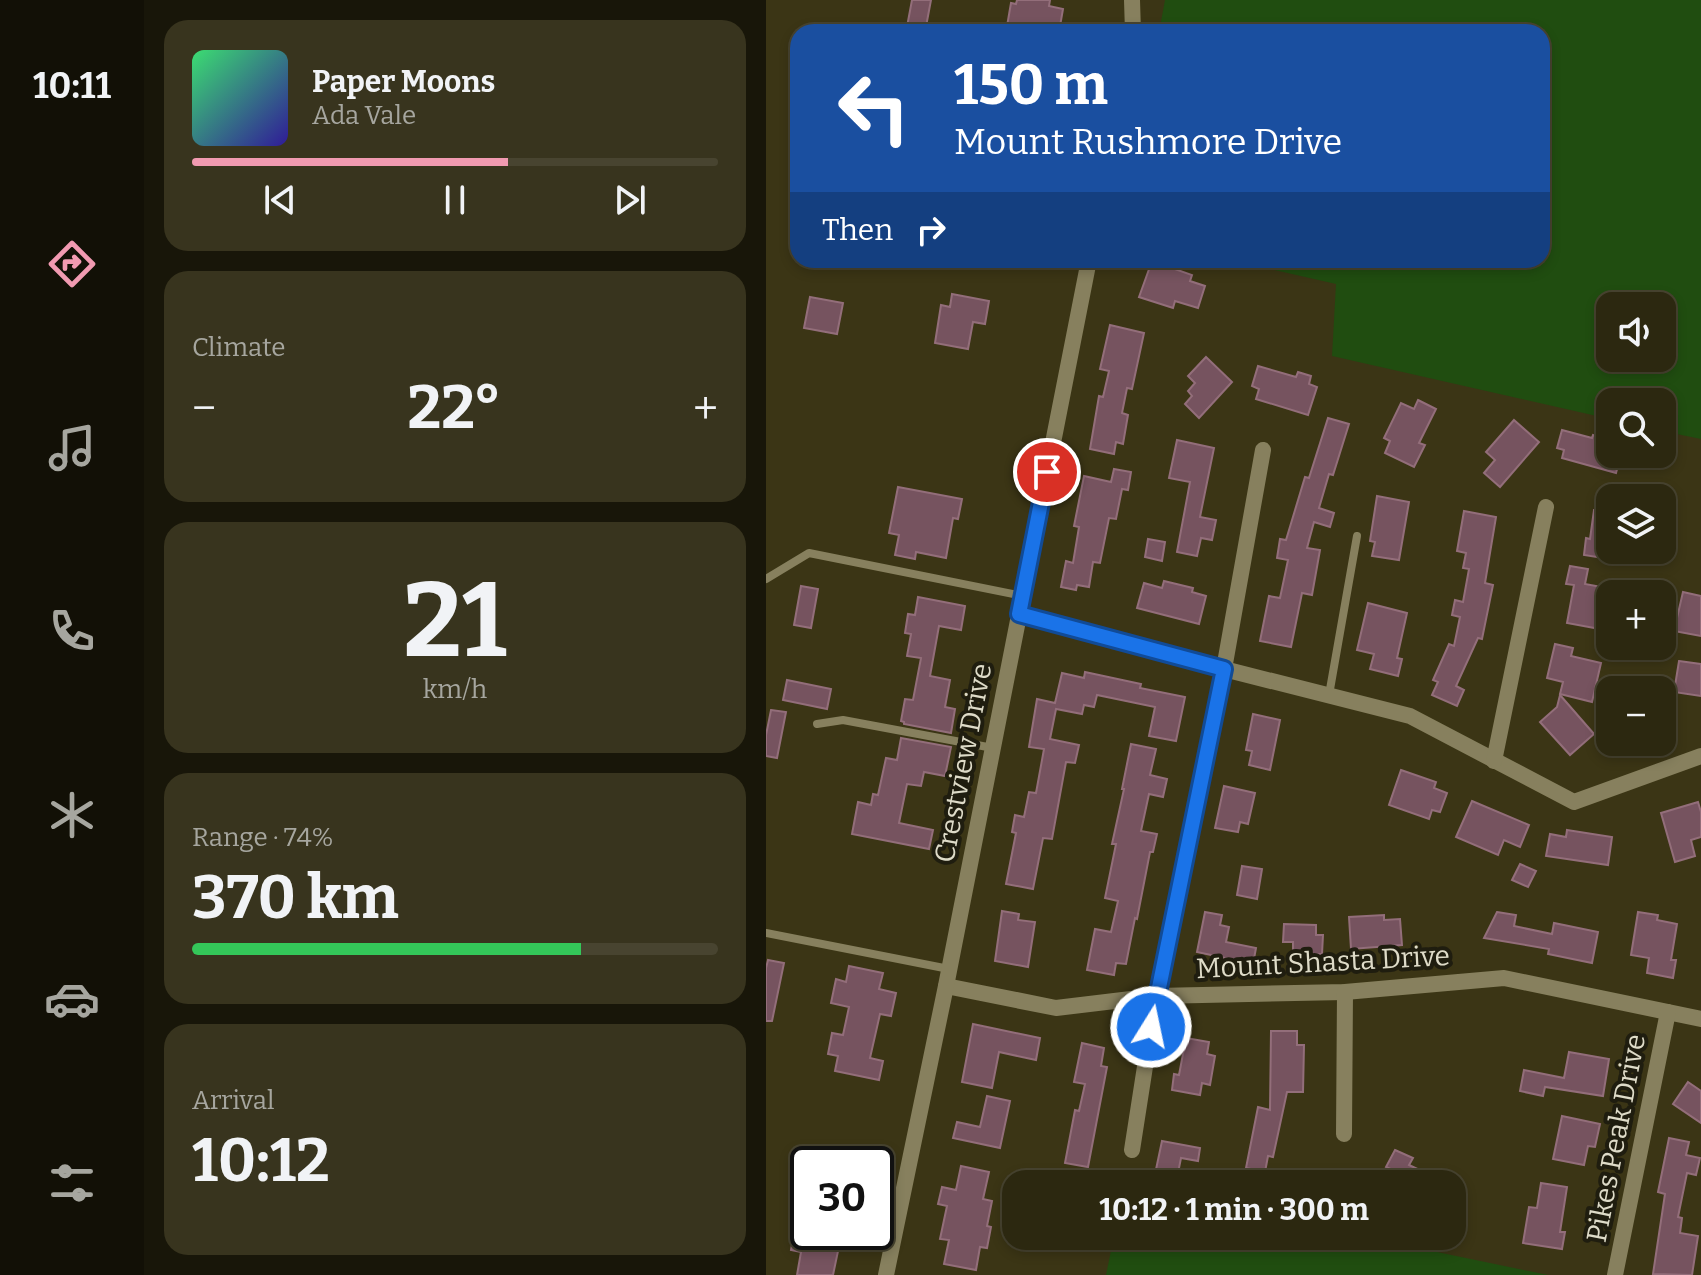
<!DOCTYPE html>
<html lang="en">
<head>
<meta charset="utf-8">
<style>
	:root { --surface:#2c2810; --page:#38341e; --text:#f1f3f6; --muted:#a6a69f; --line:#484430; --accent:#f19ab1 }
	body { margin:0; font-family:Bitter,serif; background:var(--page); color:var(--text); height:100vh; display:flex; flex-direction:column; font-size:30px; white-space:nowrap }
	* { box-sizing:border-box; margin:0 }
	p { font-size:26px; color:var(--muted) }
	.icon { flex:none; width:44px; height:44px; fill:none; stroke:currentColor; stroke-width:2; stroke-linecap:round; stroke-linejoin:round }
	.map { position:relative; flex:1; overflow:hidden }
	.side { display:flex; flex-direction:column; gap:20px; padding:20px; background:#181609; width:622px }
	.side>* { flex:none }
	.hud { position:absolute; left:24px; top:24px; width:760px; height:244px; border-radius:24px; box-shadow:0 4px 12px #0003,0 0 0 2px var(--line); background:#1a4fa0; color:#fff; overflow:hidden }
	.controls { position:absolute; left:830px; top:292px; display:grid; gap:16px }
	.controls a { display:grid; place-items:center; width:80px; height:80px; border-radius:16px; background:var(--surface); box-shadow:0 4px 12px #0003,0 0 0 2px var(--line); font-size:40px }
	.speed { position:absolute; left:24px; top:1146px; display:flex; gap:16px; font-size:40px; font-weight:700; text-align:center }
	.speed>* { display:grid; place-content:center; width:104px; height:104px; border-radius:50%; background:var(--surface); box-shadow:0 4px 12px #0003,0 0 0 2px var(--line); line-height:1 }
	.speed .limit { border:4px solid #111; border-radius:12px; background:#fff; color:#111 }
	.pin { position:absolute; display:grid; place-items:center; width:68px; height:68px; color:#fff; margin:-34px; border:4px solid #fff; border-radius:50%; box-shadow:0 2px 8px #0007 }
	.me { position:absolute; width:88px; margin:-44px; rotate:10deg; stroke-linejoin:round; filter:drop-shadow(0 0 6px #0008) }
	.turn { display:flex; align-items:center; gap:28px; height:168px; padding:0 32px; font-size:36px }
	.turn .icon { width:104px; height:104px; stroke-width:2.5 }
	.turn b { display:block; font-size:56px; line-height:68px }
	.then { display:flex; align-items:center; height:76px; padding:0 32px; background:#0003; gap:16px; font-size:30px }
	.big { font-size:60px; font-weight:700; line-height:1.1 }
	.side .card { flex:1; display:flex; flex-direction:column; justify-content:center; gap:12px; min-width:0; padding:0 28px; border-radius:24px; background:var(--page) }
	.side .dial { align-items:center; gap:0 }
	.dial b { font-size:104px; line-height:1 }
	.song { display:flex; align-items:center; gap:24px }
	.cover { width:96px; height:96px; border-radius:12px; background:linear-gradient(135deg,hsl(140 70% 55%),hsl(250 70% 35%)) }
	.played { height:8px; border-radius:4px; background:linear-gradient(90deg,var(--accent) 60%,var(--line) 60%) }
	.keys { display:flex; justify-content:space-around; direction:ltr }
	.heat { display:flex; justify-content:space-between; align-items:center; font-size:44px; direction:ltr }
	.charge { height:12px; border-radius:6px; background:linear-gradient(90deg,#34c759 74%,var(--line) 0) }
	.trip { position:absolute; left:236px; top:1170px; width:464px; height:80px; border-radius:24px; background:var(--surface); box-shadow:0 4px 12px #0003,0 0 0 2px var(--line); font-weight:700; line-height:80px; text-align:center }
	main { display:flex; flex:1; min-height:0 }
	.menu { display:flex; flex-direction:column; width:144px; justify-content:space-around; align-items:center; background:#121006; color:var(--muted) }
	.menu .icon { width:56px; height:56px }
	.menu .selected { color:var(--accent) }
	.menu b { font-size:36px; color:var(--text) }
	.map>svg:first-child { display:block }
</style>
</head>
<body>
<main>
<nav class="menu">
<b>10:11</b>
<svg class="icon selected" aria-label="directions" viewBox="0 0 24 24"><path d="M12 3l9 9-9 9-9-9zM9 14v-3h6M13 9l2 2-2 2"/></svg>
<svg class="icon" aria-label="music" viewBox="0 0 24 24"><path d="M9 18V5l10-2v13"/><circle cx="6" cy="18" r="3"/><circle cx="16" cy="16" r="3"/></svg>
<svg class="icon" aria-label="phone" viewBox="0 0 24 24"><path d="M5 4h4l2 5-3 2q2 4 5 5l2-3 5 2v4C11 20 4 13 5 4z"/></svg>
<svg class="icon" aria-label="climate" viewBox="0 0 24 24"><path d="M12 3v18M4 7l16 10M4 17L20 7"/></svg>
<svg class="icon" aria-label="car" viewBox="0 0 24 24"><path d="M5 17H2v-5l4-1 3-4h7l3 4 3 1v5h-3M9 17h6M6 11h13"/><circle cx="7" cy="17" r="2"/><circle cx="17" cy="17" r="2"/></svg>
<svg class="icon" aria-label="filters" viewBox="0 0 24 24"><path d="M4 7h16M4 17h16"/><circle cx="9" cy="7" r="2"/><circle cx="15" cy="17" r="2"/></svg>
</nav>
<section class="side">
<div class="card">
<div class="song"><i class="cover"></i><div><b>Paper Moons</b><p>Ada Vale</p></div></div>
<div class="played"></div>
<div class="keys"><svg class="icon" aria-label="previous" viewBox="0 0 24 24"><path d="M18 5L8 12l10 7zM5 5v14"/></svg><svg class="icon" aria-label="pause" viewBox="0 0 24 24"><path d="M8 5v14M16 5v14"/></svg><svg class="icon" aria-label="next" viewBox="0 0 24 24"><path d="M6 5l10 7-10 7zM19 5v14"/></svg></div>
</div>
<div class="card"><p>Climate</p>
<div class="heat"><a>−</a><b class="big">22°</b><a>+</a></div>
</div>
<div class="card dial"><b>21</b><p>km/h</p></div>
<div class="card"><p>Range · 74%</p><b class="big">370 km</b><div class="charge"></div></div>
<div class="card"><p>Arrival</p><b class="big">10:12</b></div>
</section>
<div class="map">
<svg width="935" height="1275" viewBox="0 0 935 1275">
	<rect width="100%" height="100%" fill="#3b3515"/>
	<g fill="#204d10" fill-rule="evenodd">
		<path d="M399 0H935V439L896 431V402H844V419L566 356 570 284 465 260H776V32H393ZM844 306H896V358H844Z"/>
		<path d="M348 1236H594L782 1275H340Z"/>
	</g>
	<g fill="#76535f" stroke="#936e7a" stroke-width="2">
		<path d="M146 0H165L159 32H140Z"/>
		<path d="M251 0H284L283 6 297 9 293 32H240L245 3 250 4Z"/>
		<path d="M386 261 426 275 424 281 439 286 432 308 409 301 407 308 373 297Z"/>
		<path d="M186 294 223 301 219 324 207 322 202 349 169 343 175 305 184 307Z"/>
		<path d="M44 297 77 303 71 334 38 328Z"/>
		<path d="M344 325 378 333 366 389 361 388 356 413 362 415 357 444 350 442 348 454 324 449 333 396 337 397 343 371 334 369Z"/>
		<path d="M440 357 466 382 433 418 419 404 426 396 422 391 429 383 422 376Z"/>
		<path d="M492 366 530 377 532 372 545 376 543 384 551 387 542 415 490 399 493 389 486 386Z"/>
		<path d="M652 400 670 409 653 443 659 445 648 467 619 453 624 441 618 438 635 403 648 409Z"/>
		<path d="M562 418 583 424 567 475 563 474 553 508 568 513 564 527 548 522 541 548 554 550 546 595 536 593 525 647 494 641 503 596 514 598 522 560 511 558 514 539 520 540 539 477 543 478Z"/>
		<path d="M748 420 773 442 734 487 718 473 729 460 720 452Z"/>
		<path d="M796 430 826 438 827 435 844 440V454H855L850 473 796 458 798 450 791 448Z"/>
		<path d="M411 440 448 448 434 517 450 520 446 540 435 538 431 556 411 552 424 482 403 478Z"/>
		<path d="M348 469 365 472 362 490 356 489 350 519 343 518 334 563 327 562 323 587 311 585 310 590 295 587 300 561 307 563 313 527 308 526 318 476 345 482Z"/>
		<path d="M132 487 196 499 192 519 187 518 180 558 150 552 149 559 129 555 133 535 123 533Z"/>
		<path d="M611 496 643 502 633 560 606 556 609 542 604 541Z"/>
		<path d="M828 510 844 512V559L818 555 820 538 824 539Z"/>
		<path d="M698 511 730 517 719 583 727 585 716 639 712 638 690 686 698 690 691 706 666 695 672 682 667 680 683 644 688 646 694 617 686 615 689 600 697 602 703 569 697 568 700 553 691 551Z"/>
		<path d="M382 539 399 542 396 561 379 557Z"/>
		<path d="M804 566 822 569 819 584 841 588 834 629 801 623 808 585 800 584Z"/>
		<path d="M398 581 427 588 426 592 440 596 433 624 371 608 378 583 396 588Z"/>
		<path d="M35 586 52 589 45 628 28 625Z"/>
		<path d="M917 592 935 596V636L908 631Z"/>
		<path d="M152 597 199 606 195 630 173 626 164 676 184 680 179 707 189 709 185 733 138 724V722L135 721 139 699 147 700 155 658 141 656 145 634 139 633 142 614 149 615Z"/>
		<path d="M602 603 641 613 631 658 636 659 632 676 604 669 608 654 591 650Z"/>
		<path d="M789 644 807 648 805 656 835 663 826 702 794 694 797 682 781 678Z"/>
		<path d="M913 661 935 664V696L908 692Z"/>
		<path d="M319 672 375 684 374 688 419 697 410 741 383 736 389 707 331 695 328 707 318 705 316 714 290 709 284 739 313 745 309 763 300 762 286 839 277 838 267 889 240 884 250 833 246 832 249 815 258 817 263 792 270 793 278 749 263 747 271 699 289 703 296 673 318 678Z"/>
		<path d="M21 680 65 689 61 709 17 700Z"/>
		<path d="M794 695 828 734 804 755 774 722 791 707Z"/>
		<path d="M5 710 20 712 11 758 0 756V735Z"/>
		<path d="M487 714 514 720 504 770 483 765 486 751 480 750Z"/>
		<path d="M135 738 185 747 179 776 158 772 155 786 141 784 133 823 167 830 163 849 86 834 92 802 105 805 107 794 112 795 120 758 131 760Z"/>
		<path d="M365 744 390 749 384 775 401 779 397 797 383 794 375 831 391 834 387 852H384L371 919 369 918 360 964 350 963 348 975 321 970 329 929 345 932 352 901 339 898 350 844H346L358 789H356Z"/>
		<path d="M635 770 670 782 668 788 681 793 674 812 666 810 663 819 623 805Z"/>
		<path d="M458 786 489 793 482 824 474 822 472 832 449 828Z"/>
		<path d="M706 801 763 825 754 847 738 840 732 855 690 837Z"/>
		<path d="M932 802 935 812V837L925 840 929 856 909 862 895 813Z"/>
		<path d="M801 830 846 837 842 865 780 856 784 834 800 837Z"/>
		<path d="M754 864 770 871 762 887 746 880Z"/>
		<path d="M476 866 496 869 491 899 471 895Z"/>
		<path d="M236 911 253 914 252 920 269 922 262 967 229 961Z"/>
		<path d="M439 912 456 915 454 925 463 927 460 942 490 948 487 964 431 952Z"/>
		<path d="M731 912 750 915 748 926 786 934 788 923 832 932 826 963 782 954 783 949 718 938Z"/>
		<path d="M872 912 892 915 891 920 911 924 905 960H910L907 978 881 973 883 958 865 955Z"/>
		<path d="M618 915V920L634 919 636 945 585 949 583 917Z"/>
		<path d="M518 924 550 925V935H557L556 954H527V942H517Z"/>
		<path d="M2 960 18 963 6 1021H0V968Z"/>
		<path d="M83 966 117 973 113 989 130 993 125 1016 114 1014 104 1058 117 1061 113 1080 69 1071 72 1056 62 1054 66 1033 77 1035 83 1007 65 1003 70 979 80 982Z"/>
		<path d="M207 1024 274 1038 270 1060 233 1052 226 1088 196 1082Z"/>
		<path d="M505 1031H531V1045H538L537 1092H521L507 1157 502 1156 499 1172 480 1168 492 1107 504 1110Z"/>
		<path d="M420 1038 443 1042 441 1054 449 1056 444 1085 436 1083 434 1095 406 1090 408 1074 413 1075Z"/>
		<path d="M316 1043 338 1048 335 1066 341 1067 322 1167 299 1163 309 1110 313 1111 319 1084 308 1082Z"/>
		<path d="M803 1052 843 1059 837 1096 779 1087 777 1096 754 1091 758 1070 798 1078Z"/>
		<path d="M922 1082 935 1091V1123L907 1104Z"/>
		<path d="M221 1096 244 1101 234 1148 187 1138 191 1122 214 1127Z"/>
		<path d="M796 1116 834 1124 829 1147 822 1146 818 1165 787 1159Z"/>
		<path d="M903 1138 923 1142 920 1155 934 1158 930 1175 921 1173 912 1217 916 1218 914 1233 932 1236 926 1275 887 1274 899 1194 892 1192Z"/>
		<path d="M396 1141 434 1148 432 1161 415 1158 410 1183 388 1179Z"/>
		<path d="M629 1150 647 1158 643 1165 683 1184H620L627 1170 620 1167Z"/>
		<path d="M195 1166 223 1172 217 1199 226 1201 221 1226 225 1227 221 1248 214 1247 210 1270 178 1264 183 1240 174 1239 181 1206 172 1204 176 1187 190 1190Z"/>
		<path d="M775 1183 801 1187 794 1232H799L796 1249 757 1243 763 1207 771 1208Z"/>
		<path d="M40 1232H76L67 1275H31L35 1252 25 1250 28 1234 39 1236Z"/>
	</g>
	<g fill="none" stroke-linecap="round" stroke-linejoin="round">
		<g stroke="#87805e" stroke-width="8">
			<path d="M0 579 43 553 257 596"/>
			<path d="M563 695 591 536"/>
			<path d="M51 724 77 720 227 748"/>
			<path d="M0 933 183 969"/>
		</g>
		<g stroke="#87805e" stroke-width="16">
			<path d="M366 0 367 32"/>
			<path d="M253 614 458 669 644 716 808 802 935 756"/>
			<path d="M728 761 780 507"/>
			<path d="M180 986 290 1008 390 996 579 992 738 978 935 1019"/>
			<path d="M578 1134 579 992"/>
			<path d="M366 1150 390 996 458 669 497 450"/>
			<path d="M120 1275 180 986 323 260"/>
			<path d="M849 1275 902 1012"/>
		</g>
	</g>
	<g fill="none" stroke-linecap="round" stroke-linejoin="round">
		<defs>
			<path id="route" d="M281 472 253 614 458 669 385 1027"/>
		</defs>
		<use href="#route" stroke="#114b97" stroke-width="20"/>
		<use href="#route" stroke="#1a73e8" stroke-width="14"/>
	</g>
	<g text-anchor="middle" dominant-baseline="central" stroke-width="8" stroke-linejoin="round" paint-order="stroke">
		<g font-size="28" fill="#dedbc8" stroke="#1f1d0f">
			<text transform="translate(197 763) rotate(-79)">Crestview Drive</text>
			<text transform="translate(557 962) rotate(-3)">Mount Shasta Drive</text>
			<text transform="translate(850 1138) rotate(-79)">Pikes Peak Drive</text>
		</g>
	</g>
</svg>
<div class="controls">
<a><svg class="icon" aria-label="sound" viewBox="0 0 24 24"><path d="M4 9h4l5-4v14l-5-4H4zM17 9q2 3 0 6"/></svg></a>
<a><svg class="icon" aria-label="search" viewBox="0 0 24 24"><circle cx="10" cy="10" r="6"/><path d="M15 15l6 6"/></svg></a>
<a><svg class="icon" aria-label="layers" viewBox="0 0 24 24"><path d="M12 4l9 5-9 5-9-5zM3 14l9 5 9-5"/></svg></a>
<a>+</a>
<a>−</a>
</div>
<div class="speed"><div class="limit">30</div></div>
<div class="pin" style="left:281px;top:472px;background:#d93025"><svg class="icon" aria-label="arrive" viewBox="0 0 24 24"><path d="M6 21V4h12l-3 4 3 4H6"/></svg></div>
<svg class="me" style="left:385px;top:1027px" viewBox="-20 -20 40 40"><circle r="17" fill="#1a73e8" stroke="#fff" stroke-width="3"/><path d="M0-11L8 9 0 5-8 9z" fill="#fff"/></svg>
<div class="trip">10:12 · 1 min · 300 m</div>
<div class="hud">
<div class="turn"><svg class="icon" aria-label="left" viewBox="0 0 24 24"><path d="M17 20v-9H6M10 6l-5 5 5 5"/></svg><div><b>150 m</b>Mount Rushmore Drive</div></div>
<div class="then">Then<svg class="icon" aria-label="right" viewBox="0 0 24 24"><path d="M7 20v-9h11M14 6l5 5-5 5"/></svg></div>
</div>
</div>
</main>
</body>
</html>
